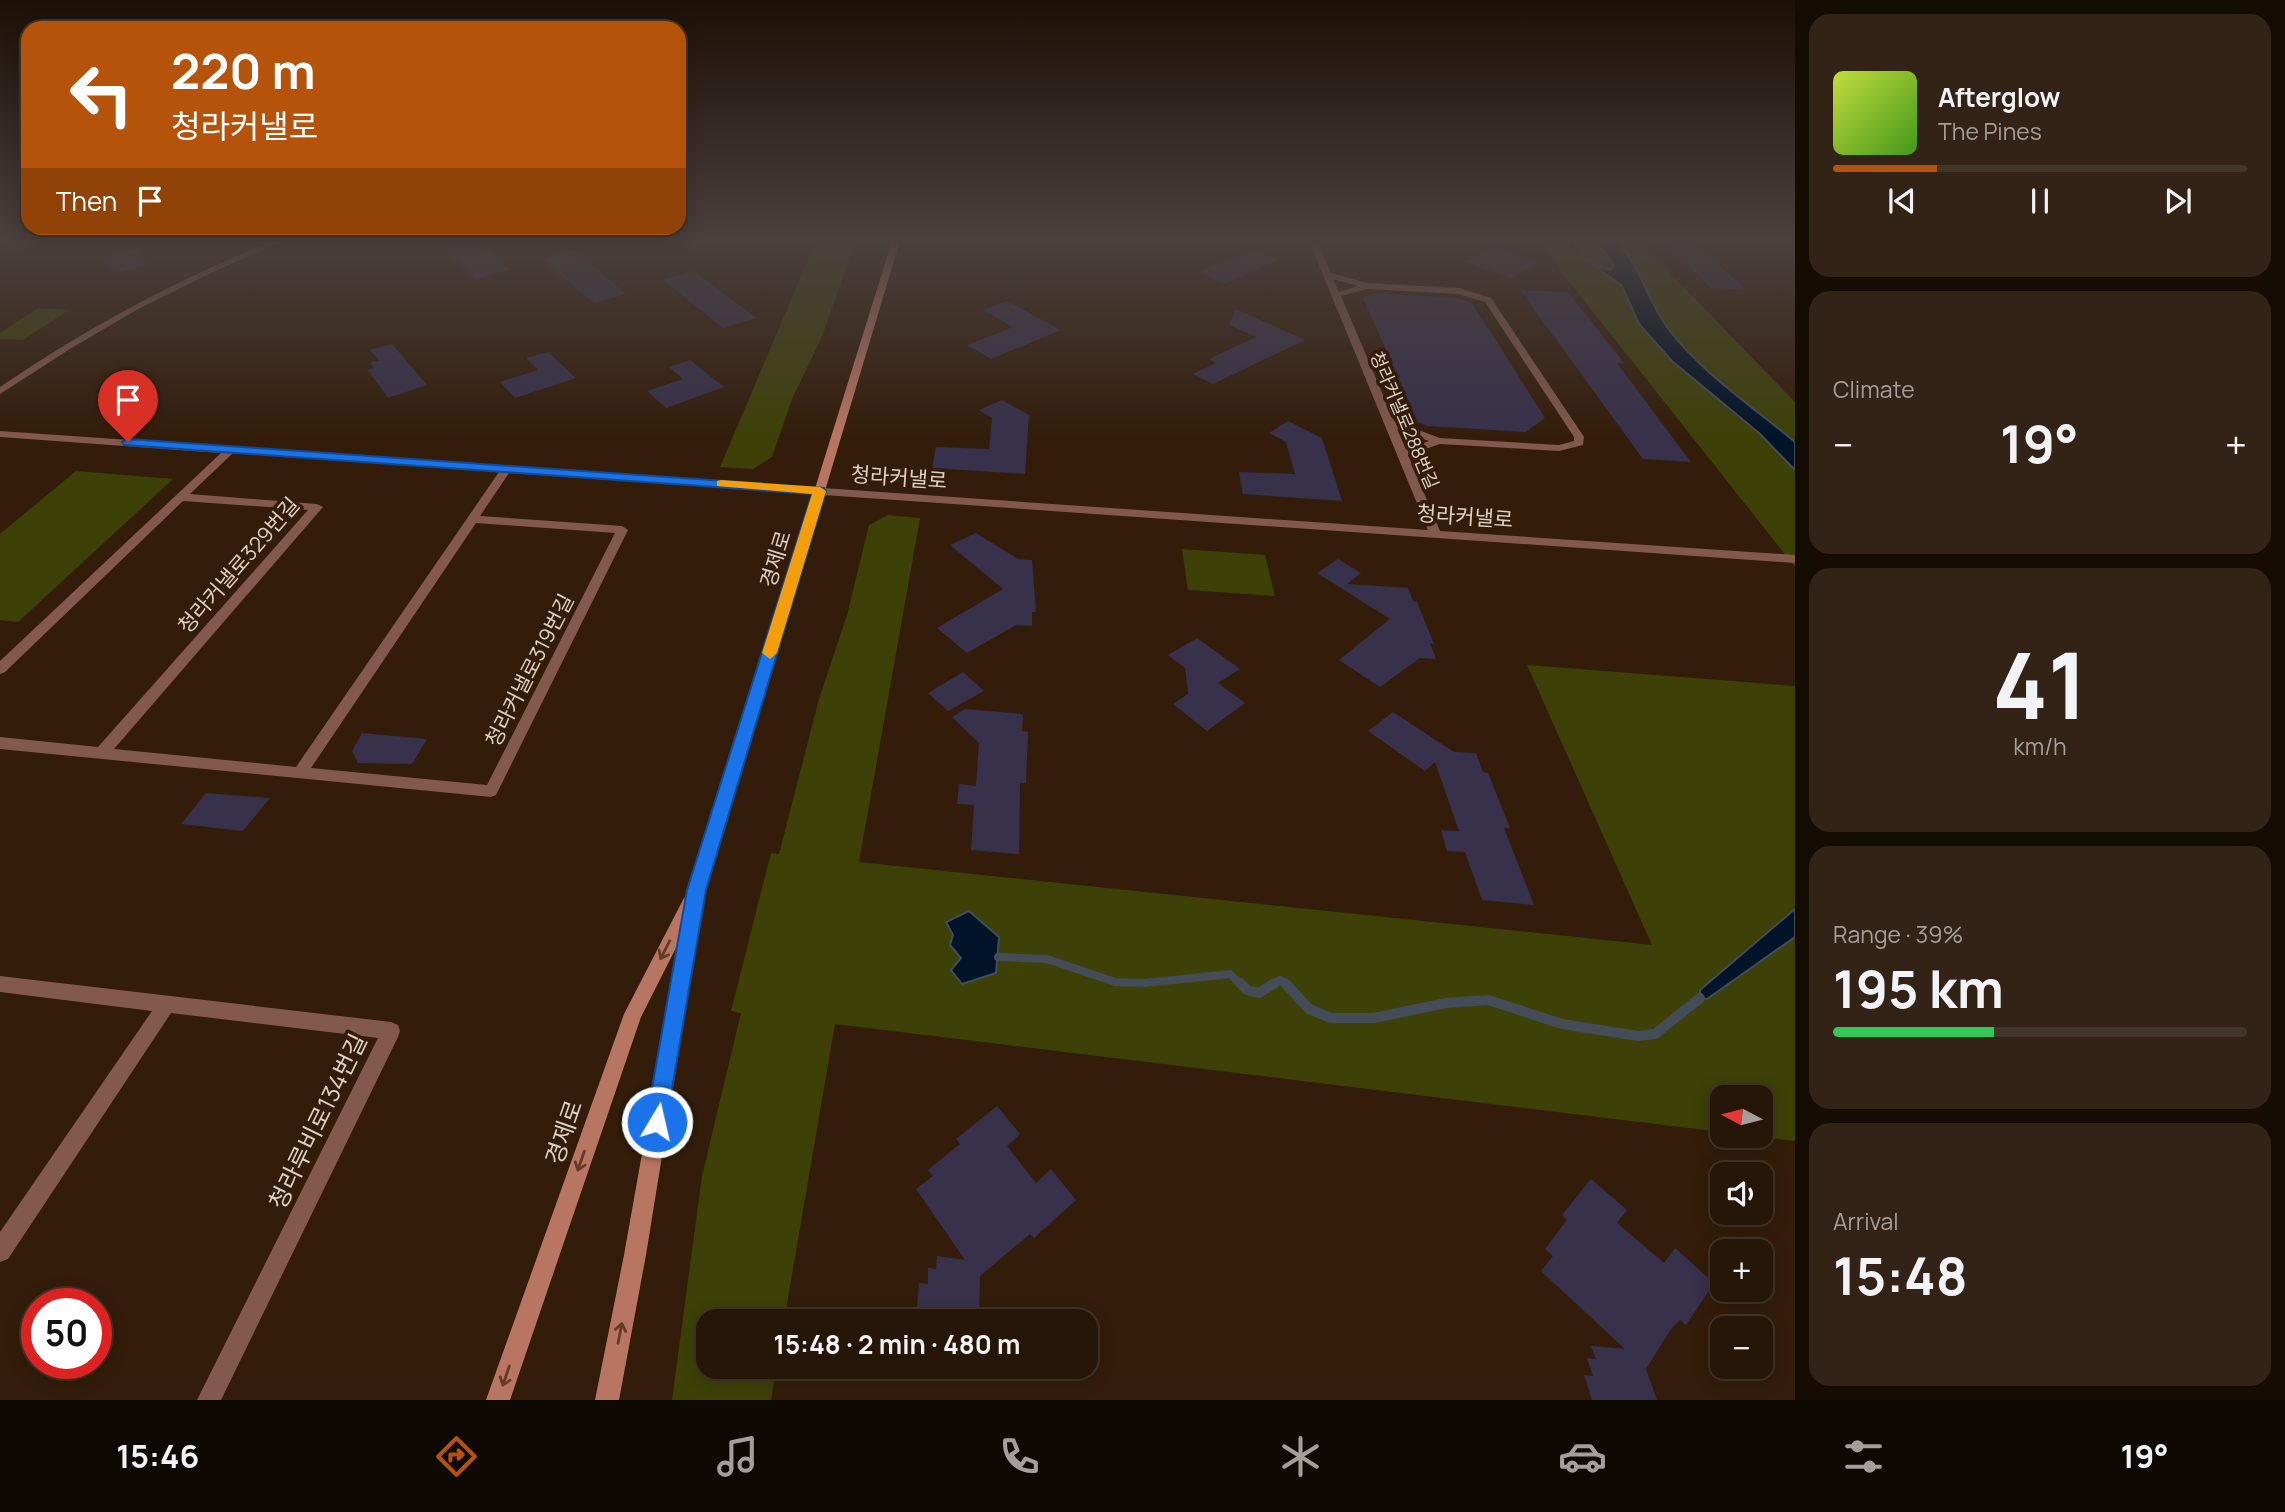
<!DOCTYPE html>
<html lang="en">
<head>
<meta charset="utf-8">
<style>
	:root { --surface:#261608; --page:#322316; --text:#f1f3f6; --muted:#a49f9c; --line:#423529; --accent:#b45309 }
	body { margin:0; font-family:Manrope,"Noto Sans KR",sans-serif; background:var(--page); color:var(--text); height:100vh; display:flex; flex-direction:column; font-size:26px; white-space:nowrap }
	* { box-sizing:border-box; margin:0 }
	p { font-size:23px; color:var(--muted) }
	.icon { flex:none; width:38px; height:38px; fill:none; stroke:currentColor; stroke-width:2; stroke-linecap:round; stroke-linejoin:round }
	.map { position:relative; flex:1; overflow:hidden }
	.drawer { display:flex; flex-direction:column; gap:14px; padding:14px; background:#150c04; width:490px }
	.drawer>* { flex:none }
	.banner { position:absolute; left:21px; top:21px; width:665px; height:214px; border-radius:21px; box-shadow:0 4px 18px #0003,0 0 0 2px var(--line); background:#b45309; color:#fff; overflow:hidden }
	.needle { width:46px; rotate:277deg }
	.buttons { position:absolute; left:1710px; top:1085px; display:grid; gap:14px }
	.buttons a { display:grid; place-items:center; width:63px; height:63px; border-radius:14px; background:var(--surface); box-shadow:0 4px 18px #0003,0 0 0 2px var(--line); font-size:35px }
	.speed { position:absolute; left:21px; top:1288px; display:flex; gap:14px; font-size:35px; font-weight:700; text-align:center }
	.speed>* { display:grid; place-content:center; width:91px; height:91px; border-radius:50%; background:var(--surface); box-shadow:0 4px 18px #0003,0 0 0 2px var(--line); line-height:1 }
	.speed .limit { border:10px solid #d22; background:#fff; color:#111 }
	.pin { position:absolute; display:grid; place-items:center; width:60px; height:60px; color:#fff; margin:-72px -30px; border-radius:50% 50% 50% 0; rotate:-45deg; box-shadow:0 0 7px #0007 }
	.pin .icon { rotate:45deg }
	.me { position:absolute; width:77px; margin:-38px; rotate:9deg; stroke-linejoin:round; filter:drop-shadow(0 0 5px #0008) }
	.turn { display:flex; align-items:center; gap:24px; height:147px; padding:0 35px; font-size:32px }
	.turn .icon { width:91px; height:91px; stroke-width:2.5 }
	.turn b { display:block; font-size:49px; line-height:60px }
	.then { display:flex; align-items:center; height:66px; padding:0 35px; background:#0003; gap:14px; font-size:26px }
	.big { font-size:52px; font-weight:700; line-height:1.1 }
	.drawer .card { flex:1; display:flex; flex-direction:column; justify-content:center; gap:10px; min-width:0; padding:0 24px; border-radius:21px; background:var(--page) }
	.drawer .dial { align-items:center; gap:0 }
	.dial b { font-size:91px; line-height:1 }
	.song { display:flex; align-items:center; gap:21px }
	.cover { width:84px; height:84px; border-radius:10px; background:linear-gradient(135deg,hsl(70 70% 55%),hsl(100 70% 35%)) }
	.played { height:7px; border-radius:4px; background:linear-gradient(90deg,var(--accent) 25%,var(--line) 25%) }
	.keys { display:flex; justify-content:space-around; direction:ltr }
	.heat { display:flex; justify-content:space-between; align-items:center; font-size:38px; direction:ltr }
	.charge { height:10px; border-radius:5px; background:linear-gradient(90deg,#34c759 39%,var(--line) 0) }
	.trip { position:absolute; left:696px; top:1309px; width:402px; height:70px; border-radius:21px; background:var(--surface); box-shadow:0 4px 18px #0003,0 0 0 2px var(--line); font-weight:700; line-height:70px; text-align:center }
	.dock { display:flex; height:112px; justify-content:space-around; align-items:center; background:#0f0903; color:var(--muted) }
	.dock .icon { width:49px; height:49px }
	.dock .active { color:var(--accent) }
	.dock b { font-size:32px; color:var(--text) }
	main { display:flex; flex:1; min-height:0 }
	.map>svg:first-child { display:block }
</style>
</head>
<body>
<main>
<div class="map">
<svg width="1795" height="1400" viewBox="0 0 1795 1400">
	<rect width="100%" height="100%" fill="#331d0a"/>
	<g fill="#3d4108">
		<path d="M816 241H856L821 339 792 399 772 457 753 469 720 467Z"/>
		<path d="M1537 241H1639L1795 402V567Z"/>
		<path d="M39 308 69 310 23 340 0 339V333Z"/>
		<path d="M76 471 173 479 18 622 0 620V534Z"/>
		<path d="M888 515 920 518 859 862 1652 945 1527 665 1795 686V1141L1753 1136H1760V1097H1722V1132L835 1024 784 1321H709V1367H776L771 1400H672L702 1176 741 1013 731 1011 771 853 779 854 819 699 847 615 869 525Z"/>
		<path d="M1182 549 1265 555 1275 596 1188 590Z"/>
	</g>
	<g fill="#011429" stroke="#444c58" stroke-width="2">
		<path d="M1567 241H1572C1580 253 1596 269 1611 270L1614 266 1604 251 1590 241 1618 243C1642 269 1648 303 1670 331 1704 375 1752 406 1795 442V470L1759 433 1672 361 1639 324 1622 286 1571 248Z"/>
		<path d="M1795 909V937L1707 999 1700 998V990Z"/>
		<path d="M969 911 999 937 996 973 962 984 951 970 961 958 950 945 953 935 946 922Z"/>
	</g>
	<g fill="none" stroke-linecap="round" stroke-linejoin="round">
		<g stroke="#444c58" stroke-width="8">
			<path d="M998 957 1047 959 1115 982 1145 983 1230 974 1241 985"/>
			<path d="M1272 985 1280 980 1288 985"/>
		</g>
		<g stroke="#444c58" stroke-width="10">
			<path d="M1240 983 1247 990 1259 993 1275 983"/>
			<path d="M1285 983 1309 1009 1331 1018H1374L1446 1003 1488 1000 1562 1024 1638 1036 1655 1034 1700 998"/>
		</g>
	</g>
	<g fill="#37314b">
		<path d="M469 241H477L509 270 476 279 446 251 451 249 448 246Z"/>
		<path d="M1664 241H1693L1746 290 1711 288Z"/>
		<path d="M1493 247 1539 262 1511 278 1464 262Z"/>
		<path d="M138 248 147 265 114 273 105 256Z"/>
		<path d="M574 250 626 294 594 303 541 259Z"/>
		<path d="M1254 250 1279 260 1224 284 1199 272Z"/>
		<path d="M693 271 757 318 723 328 663 280Z"/>
		<path d="M1520 290 1568 292 1624 363H1617L1691 462 1643 459Z"/>
		<path d="M1374 293 1457 298 1472 303 1545 418 1526 432 1427 426 1418 422 1363 298Z"/>
		<path d="M1007 301 1061 330 991 359 967 345 1013 327 983 310Z"/>
		<path d="M1236 309 1305 340 1213 384 1193 374 1216 363 1209 359 1256 337 1229 325Z"/>
		<path d="M392 344 403 357 427 385 388 398 368 370 374 368 370 363 379 360 370 350Z"/>
		<path d="M548 352 576 378 515 398 500 382 538 370 526 358Z"/>
		<path d="M690 360 724 387 666 408 647 391 683 379 669 367Z"/>
		<path d="M1002 400 1029 415 1025 474 932 468 936 447 989 449 992 418 979 410Z"/>
		<path d="M1288 421 1322 438 1342 501 1243 494 1239 472 1295 474 1286 442 1269 433Z"/>
		<path d="M976 533 1018 559 1032 560 1036 612H1032V626L1016 625 967 653 937 628 1003 589 950 545Z"/>
		<path d="M1338 559 1361 573 1347 584 1408 588 1413 601 1417 602 1434 644 1430 643 1436 659 1420 658 1380 687 1339 660 1390 619 1317 573Z"/>
		<path d="M1197 638 1240 669 1218 683 1245 703 1207 731 1173 704 1188 694 1185 668 1168 655Z"/>
		<path d="M963 672 984 691 948 711 928 693Z"/>
		<path d="M965 709 1023 714 1022 731 1028 732 1026 783H1020L1019 854 971 850 974 805 957 804 959 784 976 786 979 743 952 717Z"/>
		<path d="M1393 712 1454 752 1476 753 1483 772 1488 773 1510 828H1504L1534 905 1482 900 1465 852 1447 851 1441 830 1459 831 1435 762 1425 771 1368 731Z"/>
		<path d="M362 733 427 739 412 764 358 763 352 751Z"/>
		<path d="M206 793 270 798 243 831 181 824Z"/>
		<path d="M997 1106 1020 1134 1007 1146 1036 1183 1051 1169 1076 1200 1034 1238 1030 1234 980 1276 979 1321H916L919 1283 928 1284V1268L936 1269 937 1256 965 1260 916 1189 933 1176 928 1170 960 1144 956 1139Z"/>
		<path d="M1591 1179 1627 1210 1617 1223 1664 1263 1675 1248 1714 1283 1686 1325 1680 1320 1671 1329 1646 1369 1657 1400H1592L1584 1375 1593 1376 1587 1358 1596 1359 1591 1346 1625 1349 1541 1271 1553 1256 1545 1249 1567 1220 1562 1215Z"/>
	</g>
	<g fill="none" stroke-linecap="round" stroke-linejoin="round">
		<g fill="#82594c" fill-rule="evenodd">
			<path d="M273 241H283L209 274 138 309 70 349 0 394V387C86 328 176 280 273 241Z"/>
			<path d="M1309 241H1317L1331 273 1367 283 1459 288 1491 298 1584 437 1583 445 1559 451 1440 444 1408 455 1440 531 1795 555V563L509 473 480 516 622 526 628 530 496 795 491 797 0 749V737L98 747 308 510 183 501 5 672 0 674V661L221 453 0 437V431L1428 530ZM1333 279 1358 286 1339 292ZM1367 289 1458 294 1485 302 1574 437V441L1559 445 1440 438 1394 421 1341 296ZM1397 429 1429 441 1406 449ZM233 453 499 472 296 767 114 749 323 507 317 504 190 494ZM476 523 615 533 487 785 311 768Z"/>
			<path d="M0 976 391 1022 398 1025 400 1031 398 1037 221 1400H197L378 1038 171 1013 8 1259 0 1262V1232L152 1011 0 992Z"/>
		</g>
		<path fill="#b87662" fill-rule="evenodd" d="M892 241H900L705 890 646 1255 619 1400H595L624 1255 680 940 641 1017 510 1400H486L624 1014 684 898 688 897Z"/>
	</g>
	<defs><path id="oneway-shaft" d="M-6 0H5M1.5-3L5.5 0L1.5 3" fill="none" stroke-width="1.6" stroke-linecap="round" stroke-linejoin="round" transform="scale(1.75)"/></defs>
	<g stroke="#623c29">
		<use href="#oneway-shaft" transform="translate(665 950) rotate(117)"/>
		<use href="#oneway-shaft" transform="translate(581 1161) rotate(109)"/>
		<use href="#oneway-shaft" transform="translate(620 1333) rotate(-79)"/>
		<use href="#oneway-shaft" transform="translate(506 1376) rotate(109)"/>
	</g>
	<linearGradient id="sky" x2="0" y2="1"><stop stop-color="#1c1006"/><stop offset="0.55" stop-color="#4a403e"/><stop offset="1" stop-color="#4a403e" stop-opacity="0"/></linearGradient>
	<rect width="1795" height="437" fill="url(#sky)"/>
	<path fill="#1a73e8" stroke="#114b97" stroke-width="2" d="M128 439 824 488 826 491 706 890 665 1130 657 1133 649 1130 646 1122 687 890 812 494 124 445 122 442Z"/>
	<path fill="#f59e0b" d="M721 480 820 487 826 491 777 653 770 659 762 653 812 494 717 486V481Z"/>
	<g text-anchor="middle" dominant-baseline="central" stroke-width="7" stroke-linejoin="round" paint-order="stroke">
		<g font-size="18" fill="#dfd0c5" stroke="#331d0a">
			<text transform="translate(1405 420) rotate(67)">청라커낼로288번길</text>
		</g>
		<g font-size="21" fill="#dfd0c5" stroke="#331d0a">
			<text transform="translate(899 477) rotate(4)">청라커낼로</text>
			<text transform="translate(1465 516) rotate(4)">청라커낼로</text>
			<text transform="translate(775 559) rotate(-73)">경제로</text>
			<text transform="translate(238 565) rotate(-49)">청라커낼로329번길</text>
			<text transform="translate(529 670) rotate(-63)">청라커낼로319번길</text>
		</g>
		<g font-size="24" fill="#dfd0c5" stroke="#331d0a">
			<text transform="translate(317 1121) rotate(-64)">청라루비로134번길</text>
			<text transform="translate(563 1132) rotate(-71)">경제로</text>
		</g>
	</g>
</svg>
<div class="buttons">
<a><svg class="needle" viewBox="-14 -14 28 28"><path d="M0-13l5 13h-10z" fill="#e53935"/><path d="M0 13l5-13h-10z" fill="#a49f9c"/></svg></a>
<a><svg class="icon" aria-label="sound" viewBox="0 0 24 24"><path d="M4 9h4l5-4v14l-5-4H4zM17 9q2 3 0 6"/></svg></a>
<a>+</a>
<a>−</a>
</div>
<div class="speed"><div class="limit">50</div></div>
<div class="pin" style="left:128px;top:442px;background:#d93025"><svg class="icon" aria-label="arrive" viewBox="0 0 24 24"><path d="M6 21V4h12l-3 4 3 4H6"/></svg></div>
<svg class="me" style="left:657px;top:1122px" viewBox="-20 -20 40 40"><circle r="17" fill="#1a73e8" stroke="#fff" stroke-width="3"/><path d="M0-11L8 9 0 5-8 9z" fill="#fff"/></svg>
<div class="trip">15:48 · 2 min · 480 m</div>
<div class="banner">
<div class="turn"><svg class="icon" aria-label="left" viewBox="0 0 24 24"><path d="M17 20v-9H6M10 6l-5 5 5 5"/></svg><div><b>220 m</b>청라커낼로</div></div>
<div class="then">Then<svg class="icon" aria-label="arrive" viewBox="0 0 24 24"><path d="M6 21V4h12l-3 4 3 4H6"/></svg></div>
</div>
</div>
<section class="drawer">
<div class="card">
<div class="song"><i class="cover"></i><div><b>Afterglow</b><p>The Pines</p></div></div>
<div class="played"></div>
<div class="keys"><svg class="icon" aria-label="previous" viewBox="0 0 24 24"><path d="M18 5L8 12l10 7zM5 5v14"/></svg><svg class="icon" aria-label="pause" viewBox="0 0 24 24"><path d="M8 5v14M16 5v14"/></svg><svg class="icon" aria-label="next" viewBox="0 0 24 24"><path d="M6 5l10 7-10 7zM19 5v14"/></svg></div>
</div>
<div class="card"><p>Climate</p>
<div class="heat"><a>−</a><b class="big">19°</b><a>+</a></div>
</div>
<div class="card dial"><b>41</b><p>km/h</p></div>
<div class="card"><p>Range · 39%</p><b class="big">195 km</b><div class="charge"></div></div>
<div class="card"><p>Arrival</p><b class="big">15:48</b></div>
</section>
</main>
<nav class="dock">
<b>15:46</b>
<svg class="icon active" aria-label="directions" viewBox="0 0 24 24"><path d="M12 3l9 9-9 9-9-9zM9 14v-3h6M13 9l2 2-2 2"/></svg>
<svg class="icon" aria-label="music" viewBox="0 0 24 24"><path d="M9 18V5l10-2v13"/><circle cx="6" cy="18" r="3"/><circle cx="16" cy="16" r="3"/></svg>
<svg class="icon" aria-label="phone" viewBox="0 0 24 24"><path d="M5 4h4l2 5-3 2q2 4 5 5l2-3 5 2v4C11 20 4 13 5 4z"/></svg>
<svg class="icon" aria-label="climate" viewBox="0 0 24 24"><path d="M12 3v18M4 7l16 10M4 17L20 7"/></svg>
<svg class="icon" aria-label="car" viewBox="0 0 24 24"><path d="M5 17H2v-5l4-1 3-4h7l3 4 3 1v5h-3M9 17h6M6 11h13"/><circle cx="7" cy="17" r="2"/><circle cx="17" cy="17" r="2"/></svg>
<svg class="icon" aria-label="filters" viewBox="0 0 24 24"><path d="M4 7h16M4 17h16"/><circle cx="9" cy="7" r="2"/><circle cx="15" cy="17" r="2"/></svg>
<b>19°</b>
</nav>
</body>
</html>
